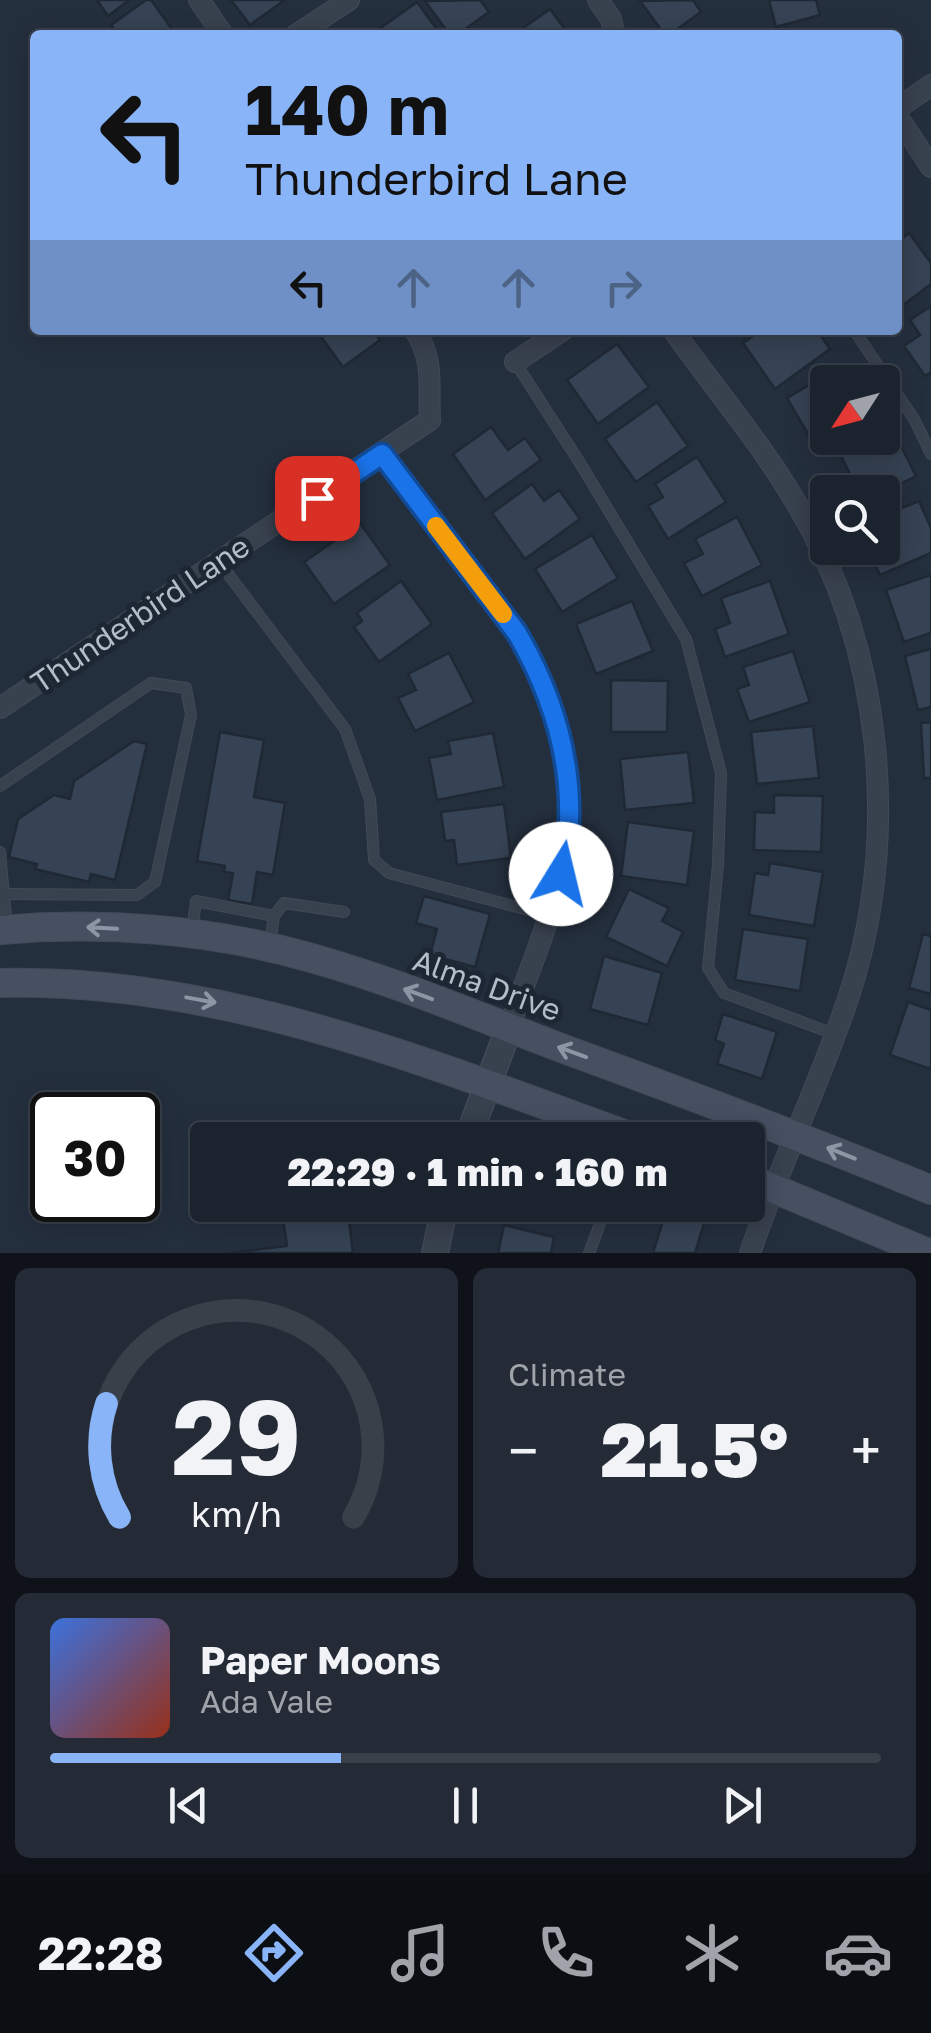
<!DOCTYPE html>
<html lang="en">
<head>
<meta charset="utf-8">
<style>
	:root { --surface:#1b232e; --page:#242b36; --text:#f1f3f6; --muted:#a0a4aa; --line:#39404a; --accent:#8ab4f8 }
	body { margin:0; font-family:"Golos Text",sans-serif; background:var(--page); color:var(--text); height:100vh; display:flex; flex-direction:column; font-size:38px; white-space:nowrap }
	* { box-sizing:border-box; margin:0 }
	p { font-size:32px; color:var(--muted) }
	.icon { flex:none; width:55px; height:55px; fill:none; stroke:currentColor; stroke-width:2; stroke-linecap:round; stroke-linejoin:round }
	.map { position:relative; height:1253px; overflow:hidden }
	.panel { display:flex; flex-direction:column; gap:15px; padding:15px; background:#0f1319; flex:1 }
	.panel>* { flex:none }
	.hud { position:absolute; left:30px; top:30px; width:872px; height:305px; border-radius:10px; box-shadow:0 5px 25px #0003,0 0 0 2px var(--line); background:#8ab4f8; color:#111; overflow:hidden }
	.needle { width:65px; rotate:234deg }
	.controls { position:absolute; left:810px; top:365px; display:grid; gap:20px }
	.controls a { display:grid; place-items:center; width:90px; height:90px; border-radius:10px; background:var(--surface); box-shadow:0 5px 25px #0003,0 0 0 2px var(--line); font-size:50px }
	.speed { position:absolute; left:30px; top:1092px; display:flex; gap:20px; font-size:50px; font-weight:700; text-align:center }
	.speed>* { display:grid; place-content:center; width:130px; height:130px; border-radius:50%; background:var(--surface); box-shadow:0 5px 25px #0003,0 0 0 2px var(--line); line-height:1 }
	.speed .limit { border:5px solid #111; border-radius:15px; background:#fff; color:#111 }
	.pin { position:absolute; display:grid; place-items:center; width:85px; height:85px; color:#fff; margin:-42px; border-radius:20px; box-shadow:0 5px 15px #0006 }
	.me { position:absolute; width:110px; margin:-55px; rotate:9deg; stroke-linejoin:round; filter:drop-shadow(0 0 8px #0008) }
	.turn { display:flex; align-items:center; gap:35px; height:210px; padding:0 50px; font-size:45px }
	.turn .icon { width:130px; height:130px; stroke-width:2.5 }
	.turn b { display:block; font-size:70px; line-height:85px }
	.lanes { display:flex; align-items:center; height:95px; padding:0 50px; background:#0003; justify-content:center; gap:50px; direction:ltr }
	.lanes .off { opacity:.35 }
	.big { font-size:75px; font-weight:800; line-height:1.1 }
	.panel .tile { flex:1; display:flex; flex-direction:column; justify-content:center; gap:15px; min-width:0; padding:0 35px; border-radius:15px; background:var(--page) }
	.panel .dial { align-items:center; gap:0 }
	.dial svg { height:260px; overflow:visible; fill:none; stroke:var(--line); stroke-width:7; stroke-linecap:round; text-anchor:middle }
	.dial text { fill:var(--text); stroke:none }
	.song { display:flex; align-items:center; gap:30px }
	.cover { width:120px; height:120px; border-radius:15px; background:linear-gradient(135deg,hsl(220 70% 55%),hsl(10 70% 35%)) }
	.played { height:10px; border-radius:5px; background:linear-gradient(90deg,var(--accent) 35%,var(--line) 35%) }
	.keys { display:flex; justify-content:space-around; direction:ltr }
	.heat { display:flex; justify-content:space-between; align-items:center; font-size:55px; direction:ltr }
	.panel .tiles { flex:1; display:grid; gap:15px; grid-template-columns:1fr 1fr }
	.tile:last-child { grid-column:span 2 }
	.trip { position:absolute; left:190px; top:1122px; width:575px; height:100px; border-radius:10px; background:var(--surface); box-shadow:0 5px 25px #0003,0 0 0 2px var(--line); font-weight:800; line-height:100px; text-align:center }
	.dock { display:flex; height:160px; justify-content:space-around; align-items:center; background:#0b0e12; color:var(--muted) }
	.dock .icon { width:70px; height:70px }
	.dock .on { color:var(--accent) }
	.dock b { font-size:45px; color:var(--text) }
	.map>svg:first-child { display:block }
</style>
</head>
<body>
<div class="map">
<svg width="931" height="1253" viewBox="0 0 931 1253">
	<rect width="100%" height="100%" fill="#242f3e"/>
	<g fill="#364354" stroke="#1f2835" stroke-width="2.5">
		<path d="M97 0H129L108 16Z"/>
		<path d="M146 0H151L174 32 170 35H119L111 25Z"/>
		<path d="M231 0H285L250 25Z"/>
		<path d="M480 0 489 12 457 35H450L425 1Z"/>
		<path d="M693 0 701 12 669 35H665L640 1Z"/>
		<path d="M769 0H816L820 15 776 27Z"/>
		<path d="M417 2 441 35H384L379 29Z"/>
		<path d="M550 9 569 35H517L516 33Z"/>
		<path d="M909 233 931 263V284L898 309V242Z"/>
		<path d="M931 306V372L925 376 904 346 920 335 910 320Z"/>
		<path d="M373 330 380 340 343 367 317 331Z"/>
		<path d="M762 330H817L830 349 775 389 743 343Z"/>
		<path d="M617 344 649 387 598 424 567 380Z"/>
		<path d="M828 374 833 382H828L829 438 815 446 787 398Z"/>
		<path d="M657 402 688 446 636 482 605 439Z"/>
		<path d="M491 427 508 450 525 438 541 460 485 500 453 454Z"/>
		<path d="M893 430 916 476 882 493 846 492 839 477 849 472 841 456Z"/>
		<path d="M697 457 726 502 668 539 648 506 663 497 655 484Z"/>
		<path d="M532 484 544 501 559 490 580 519 525 559 492 513Z"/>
		<path d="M919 501 931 528V553L880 575 868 548H882V516Z"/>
		<path d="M737 517 762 565 702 596 684 563 703 554 695 539Z"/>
		<path d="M360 523 390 565 334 604 304 562Z"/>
		<path d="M592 535 618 578 562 612 535 569Z"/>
		<path d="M931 575V633L904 642 886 590Z"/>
		<path d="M401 581 432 624 379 662 354 627 362 621 357 613Z"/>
		<path d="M770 581 789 634 725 657 715 629 730 623 721 598Z"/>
		<path d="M632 601 653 651 596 674 576 624Z"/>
		<path d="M931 649V707L918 710 905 656Z"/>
		<path d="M793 651 810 702 749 722 737 689 749 685 743 667Z"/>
		<path d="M449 653 474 702 415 731 398 698 416 690 408 674Z"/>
		<path d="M611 680 668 681 667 732H611Z"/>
		<path d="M931 722V778H924L921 723Z"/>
		<path d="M813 726 819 778 757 784 751 732Z"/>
		<path d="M220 732 264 740 254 797 285 803 273 875 257 872 252 904 228 900 233 873 224 872 225 866 197 861Z"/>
		<path d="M493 733 504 787 437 800 429 758 451 754 448 741Z"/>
		<path d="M134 741 147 744 115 880 91 874 89 882 35 869 37 864 9 857 18 819 54 795 70 799 74 781Z"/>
		<path d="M688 752 694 803 625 810 620 759Z"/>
		<path d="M774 795 823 796 821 852 754 850 755 812 774 813Z"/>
		<path d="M504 804 511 858 457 865 454 840 445 841 441 812Z"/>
		<path d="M628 822 694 831 687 885 621 876Z"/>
		<path d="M770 863 823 872 814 926 749 915 755 873 768 875Z"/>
		<path d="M629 889 669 908 662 921 683 932 667 966 606 937Z"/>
		<path d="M424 896 490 914 475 967 430 955 437 929 416 923Z"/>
		<path d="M743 929 808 939 800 991 735 980Z"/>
		<path d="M923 934 931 936V994L909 988Z"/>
		<path d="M604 956 662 973 648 1025 590 1009Z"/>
		<path d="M908 1002 931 1010V1069L890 1055Z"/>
		<path d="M723 1014 777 1032 762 1079 717 1064 724 1044 715 1040Z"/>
		<path d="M329 1205H347L353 1253H230L287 1246 282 1211Z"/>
		<path d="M541 1205H580L575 1218Z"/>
		<path d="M667 1208 705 1220 695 1253H653Z"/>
		<path d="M504 1225 554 1237 551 1253H498Z"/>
	</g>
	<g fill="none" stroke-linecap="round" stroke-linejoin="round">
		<defs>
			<g id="service">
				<path d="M854 330 914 419 931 454"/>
				<path d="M515 362 580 463 686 639 721 773 718 865 708 968 724 993 834 1034"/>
				<path d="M219 562 345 729 370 799 374 860 389 873 547 915"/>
				<path d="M0 786 151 683 186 688 191 715 155 882 137 895 4 894"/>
				<path d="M0 852 7 928"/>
				<path d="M192 931 196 901 274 916"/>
				<path d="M270 943 274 916 284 903 344 912"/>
				<path d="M589 1253 607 1205"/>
			</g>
			<g id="minor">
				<path d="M199 0 223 35"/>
				<path d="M598 0 611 19 615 35"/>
				<path d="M296 35 349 0"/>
				<path d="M898 108 931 85"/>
				<path d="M898 117 931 167"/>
				<path d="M673 330C712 385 757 438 792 496 883 643 902 835 848 999 819 1085 779 1167 750 1253"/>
				<path d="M515 362 563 330"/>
				<path d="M382 454 517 633C550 689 574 757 569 823 564 893 531 962 509 1028"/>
				<path d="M0 708 430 420C428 384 435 363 415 330"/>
			</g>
			<g id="tertiary">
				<path d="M467 1140 509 1028"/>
				<path d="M435 1253 445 1205"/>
			</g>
			<g id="secondary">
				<path d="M0 930C102 921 209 929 308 957 395 981 479 1017 564 1049 687 1094 810 1140 931 1190"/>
				<path d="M0 983C226 978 432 1065 641 1140"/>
				<path d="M748 1178 928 1253"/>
			</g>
		</defs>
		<use href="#service" stroke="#414a57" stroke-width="12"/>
		<use href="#minor" stroke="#414a57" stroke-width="22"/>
		<use href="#tertiary" stroke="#414a57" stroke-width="28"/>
		<use href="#secondary" stroke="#414a57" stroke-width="30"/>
		<use href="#service" stroke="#38414e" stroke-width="10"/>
		<use href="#minor" stroke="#38414e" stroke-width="20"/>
		<use href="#tertiary" stroke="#38414e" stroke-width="25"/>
		<use href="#secondary" stroke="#465061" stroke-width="28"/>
	</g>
	<defs><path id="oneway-shaft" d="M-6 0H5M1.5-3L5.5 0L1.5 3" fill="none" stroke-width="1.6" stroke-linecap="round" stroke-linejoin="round" transform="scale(2.5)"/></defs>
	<g stroke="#8e96a5">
		<use href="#oneway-shaft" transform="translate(102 928) rotate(-177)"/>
		<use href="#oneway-shaft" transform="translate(418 994) rotate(-160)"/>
		<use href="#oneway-shaft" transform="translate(201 1000) rotate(10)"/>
		<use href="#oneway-shaft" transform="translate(572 1052) rotate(-160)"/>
		<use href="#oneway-shaft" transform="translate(841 1153) rotate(-158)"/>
	</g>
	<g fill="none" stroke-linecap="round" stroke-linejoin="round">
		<defs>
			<path id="route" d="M317 498 382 454 517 633C550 690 571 753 569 820 569 838 564 856 561 874"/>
		</defs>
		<use href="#route" stroke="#114b97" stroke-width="25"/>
		<use href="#route" stroke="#1a73e8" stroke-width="18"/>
		<path stroke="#f59e0b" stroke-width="18" d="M436 526 503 614"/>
	</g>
	<g text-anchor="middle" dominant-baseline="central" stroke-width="10" stroke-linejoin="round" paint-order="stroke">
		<g font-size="30" fill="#b4bcc9" stroke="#1d2633">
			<text transform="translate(140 614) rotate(-34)">Thunderbird Lane</text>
			<text transform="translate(487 985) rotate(20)">Alma Drive</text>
		</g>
	</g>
</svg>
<div class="controls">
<a><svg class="needle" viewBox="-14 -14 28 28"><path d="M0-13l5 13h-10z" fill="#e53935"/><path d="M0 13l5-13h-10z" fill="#a0a4aa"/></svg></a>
<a><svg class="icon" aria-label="search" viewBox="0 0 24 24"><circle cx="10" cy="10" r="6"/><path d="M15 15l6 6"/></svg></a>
</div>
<div class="speed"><div class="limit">30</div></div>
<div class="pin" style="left:317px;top:498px;background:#d93025"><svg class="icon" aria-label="arrive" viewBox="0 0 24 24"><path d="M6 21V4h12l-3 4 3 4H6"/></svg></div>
<svg class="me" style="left:561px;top:874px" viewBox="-20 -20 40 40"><circle r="19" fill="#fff"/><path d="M0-13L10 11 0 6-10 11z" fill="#1a73e8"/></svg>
<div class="trip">22:29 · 1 min · 160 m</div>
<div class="hud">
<div class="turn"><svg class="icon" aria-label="left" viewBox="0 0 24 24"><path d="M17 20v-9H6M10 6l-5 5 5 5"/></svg><div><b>140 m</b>Thunderbird Lane</div></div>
<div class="lanes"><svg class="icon" aria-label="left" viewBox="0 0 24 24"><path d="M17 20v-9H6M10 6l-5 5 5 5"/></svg><svg class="icon off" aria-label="ahead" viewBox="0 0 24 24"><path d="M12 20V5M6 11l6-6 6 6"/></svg><svg class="icon off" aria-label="ahead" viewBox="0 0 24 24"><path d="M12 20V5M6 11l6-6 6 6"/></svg><svg class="icon off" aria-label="right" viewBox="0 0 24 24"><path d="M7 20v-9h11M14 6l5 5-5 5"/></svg></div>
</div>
</div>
<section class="panel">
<div class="tiles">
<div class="tile dial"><svg viewBox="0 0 100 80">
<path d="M14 69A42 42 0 1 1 86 69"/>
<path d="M14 69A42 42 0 0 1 10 34" stroke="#8ab4f8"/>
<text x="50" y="56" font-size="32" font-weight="700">29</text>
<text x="50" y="72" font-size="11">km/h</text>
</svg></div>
<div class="tile"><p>Climate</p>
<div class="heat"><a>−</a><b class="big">21.5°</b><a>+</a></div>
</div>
<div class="tile">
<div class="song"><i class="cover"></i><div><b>Paper Moons</b><p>Ada Vale</p></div></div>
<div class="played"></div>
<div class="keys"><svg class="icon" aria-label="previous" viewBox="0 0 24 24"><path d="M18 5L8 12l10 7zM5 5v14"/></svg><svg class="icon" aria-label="pause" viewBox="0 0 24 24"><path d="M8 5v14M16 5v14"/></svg><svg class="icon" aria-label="next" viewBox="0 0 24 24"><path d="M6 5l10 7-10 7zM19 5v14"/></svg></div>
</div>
</div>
</section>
<nav class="dock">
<b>22:28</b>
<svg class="icon on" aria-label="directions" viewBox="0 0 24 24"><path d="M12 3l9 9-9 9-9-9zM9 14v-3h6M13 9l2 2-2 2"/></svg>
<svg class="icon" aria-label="music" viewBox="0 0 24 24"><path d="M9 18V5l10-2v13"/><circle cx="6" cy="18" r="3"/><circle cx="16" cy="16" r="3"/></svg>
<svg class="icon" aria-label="phone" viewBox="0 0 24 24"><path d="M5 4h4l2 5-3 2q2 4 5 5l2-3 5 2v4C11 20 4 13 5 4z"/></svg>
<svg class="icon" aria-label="climate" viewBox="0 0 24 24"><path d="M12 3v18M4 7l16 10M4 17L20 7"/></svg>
<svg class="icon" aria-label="car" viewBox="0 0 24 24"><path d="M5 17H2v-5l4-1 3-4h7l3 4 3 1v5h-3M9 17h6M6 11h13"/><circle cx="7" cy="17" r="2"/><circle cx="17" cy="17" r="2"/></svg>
</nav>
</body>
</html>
